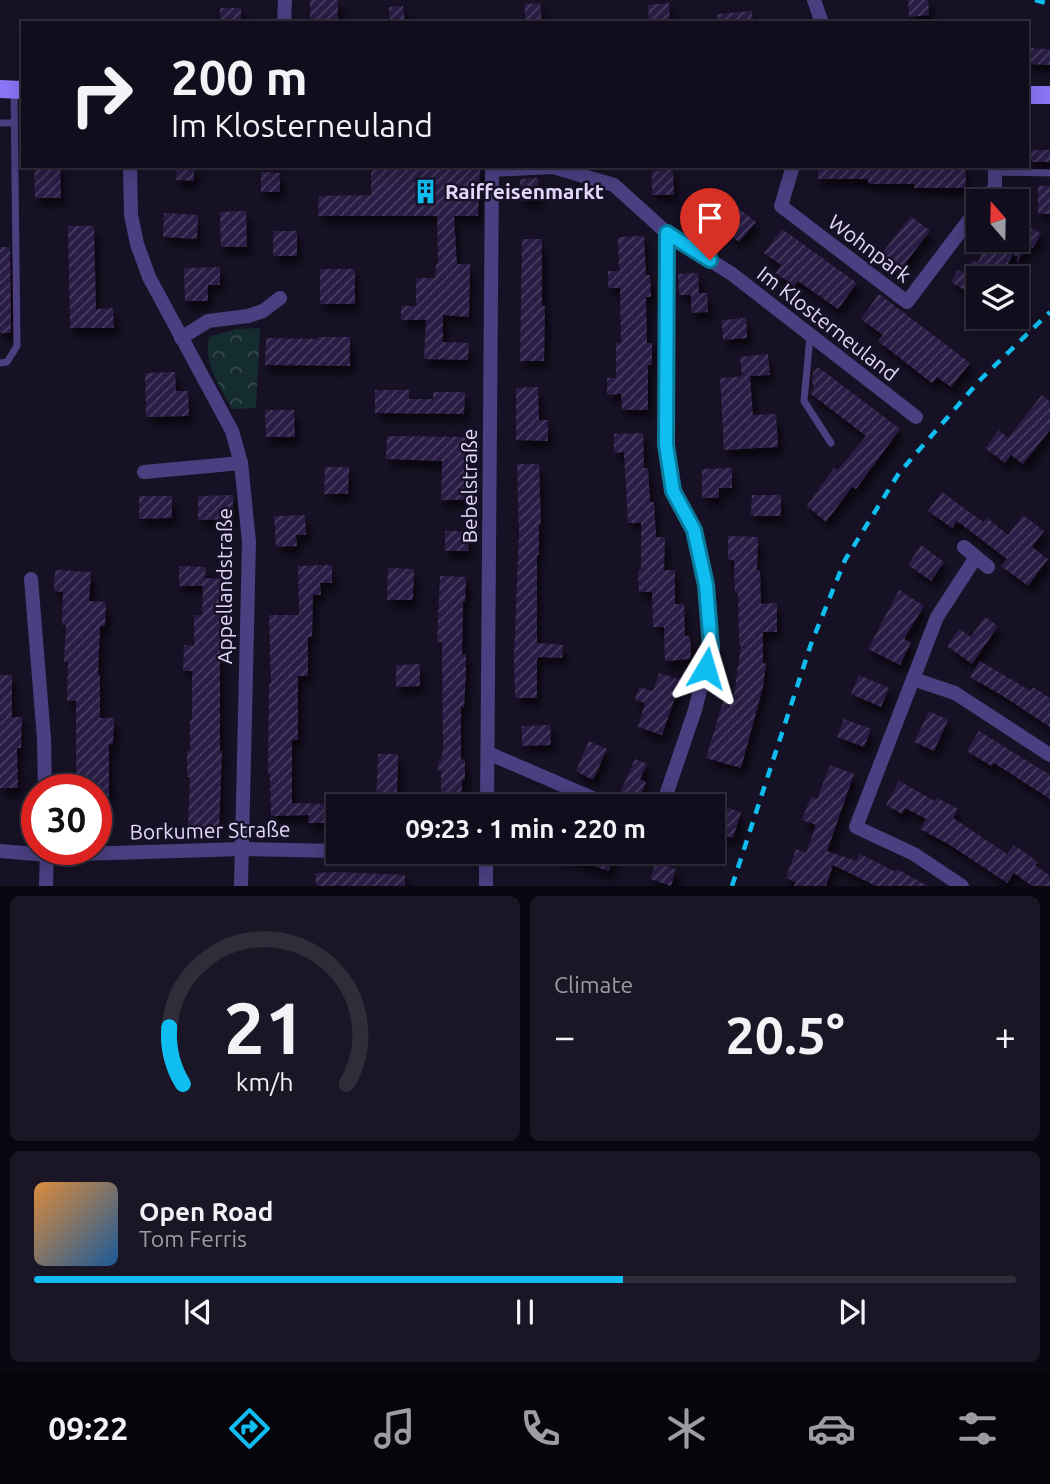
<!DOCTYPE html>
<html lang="en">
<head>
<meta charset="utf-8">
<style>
	:root { --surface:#110d1c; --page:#1a1625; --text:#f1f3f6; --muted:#9c9ca3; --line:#302d3b; --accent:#10bdf0 }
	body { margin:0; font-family:Ubuntu,sans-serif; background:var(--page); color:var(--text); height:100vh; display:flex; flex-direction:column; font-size:26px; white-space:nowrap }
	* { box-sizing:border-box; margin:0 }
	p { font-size:23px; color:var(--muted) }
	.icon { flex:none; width:38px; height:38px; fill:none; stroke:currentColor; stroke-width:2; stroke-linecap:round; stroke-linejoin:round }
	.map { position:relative; height:886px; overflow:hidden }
	.details { display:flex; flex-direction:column; gap:10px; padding:10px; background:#09070f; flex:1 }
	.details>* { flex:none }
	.banner { position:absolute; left:21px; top:21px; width:1008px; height:147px; border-radius:0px; box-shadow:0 4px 18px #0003,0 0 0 2px var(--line); background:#110d1c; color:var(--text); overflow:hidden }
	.needle { width:46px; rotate:340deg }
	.tools { position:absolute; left:966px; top:189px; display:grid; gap:14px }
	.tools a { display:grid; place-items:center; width:63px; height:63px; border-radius:0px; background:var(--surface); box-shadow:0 4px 18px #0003,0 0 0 2px var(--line); font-size:35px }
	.speed { position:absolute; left:21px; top:774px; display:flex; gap:14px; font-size:35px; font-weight:700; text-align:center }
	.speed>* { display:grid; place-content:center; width:91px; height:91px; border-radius:50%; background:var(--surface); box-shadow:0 4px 18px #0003,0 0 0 2px var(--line); line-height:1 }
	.speed .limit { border:10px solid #d22; background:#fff; color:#111 }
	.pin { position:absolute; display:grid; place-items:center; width:60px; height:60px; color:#fff; margin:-72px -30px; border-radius:50% 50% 50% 0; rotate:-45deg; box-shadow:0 0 7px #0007 }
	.pin .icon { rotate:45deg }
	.me { position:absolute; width:77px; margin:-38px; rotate:7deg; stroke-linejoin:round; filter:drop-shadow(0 0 5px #0008) }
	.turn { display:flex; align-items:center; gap:24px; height:147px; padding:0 35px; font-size:32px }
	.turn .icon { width:91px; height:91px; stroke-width:2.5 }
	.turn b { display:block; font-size:49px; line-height:60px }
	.big { font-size:52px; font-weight:600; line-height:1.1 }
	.details .card { flex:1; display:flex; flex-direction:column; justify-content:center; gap:10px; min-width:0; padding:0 24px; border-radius:10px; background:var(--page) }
	.details .dial { align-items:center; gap:0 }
	.dial svg { height:182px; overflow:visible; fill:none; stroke:var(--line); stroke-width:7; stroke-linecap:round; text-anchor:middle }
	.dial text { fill:var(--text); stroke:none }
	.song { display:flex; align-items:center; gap:21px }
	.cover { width:84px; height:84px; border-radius:10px; background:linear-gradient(135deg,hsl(30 70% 55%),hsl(210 70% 35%)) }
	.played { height:7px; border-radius:4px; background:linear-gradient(90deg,var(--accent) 60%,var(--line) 60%) }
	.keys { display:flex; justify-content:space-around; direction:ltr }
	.heat { display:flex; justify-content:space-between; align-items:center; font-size:38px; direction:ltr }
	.details .tiles { flex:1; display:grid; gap:10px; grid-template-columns:1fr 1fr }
	.card:last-child { grid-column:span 2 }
	.trip { position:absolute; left:326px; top:794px; width:399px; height:70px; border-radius:0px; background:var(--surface); box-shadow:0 4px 18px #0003,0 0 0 2px var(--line); font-weight:600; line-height:70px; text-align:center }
	.dock { display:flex; height:112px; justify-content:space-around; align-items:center; background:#07050b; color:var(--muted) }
	.dock .icon { width:49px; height:49px }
	.dock .active { color:var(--accent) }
	.dock b { font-size:32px; color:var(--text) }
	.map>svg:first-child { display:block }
</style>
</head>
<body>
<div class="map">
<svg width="1050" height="886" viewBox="0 0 1050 886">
	<defs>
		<pattern id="park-crowns" width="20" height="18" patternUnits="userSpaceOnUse" patternTransform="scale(1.75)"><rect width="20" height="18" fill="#142c2f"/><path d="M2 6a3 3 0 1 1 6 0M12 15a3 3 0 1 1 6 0" fill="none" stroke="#364a4e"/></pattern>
		<pattern id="building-hatch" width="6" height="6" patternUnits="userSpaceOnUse" patternTransform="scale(1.75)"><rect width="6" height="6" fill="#2b1e45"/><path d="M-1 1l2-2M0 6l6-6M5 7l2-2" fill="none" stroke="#493e61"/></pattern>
		<filter id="shadow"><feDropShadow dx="4.5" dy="8" stdDeviation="3.5" flood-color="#0009"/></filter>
	</defs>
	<rect width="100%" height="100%" fill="#171125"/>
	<path fill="url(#park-crowns)" d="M260 328 256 408 232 409C220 386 203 364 209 337L236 329Z"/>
	<g fill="url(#building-hatch)" filter="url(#shadow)">
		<rect x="310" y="0" width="28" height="23"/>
		<path d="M908 0H928L929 15 909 17Z"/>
		<path d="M540 3 542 22 526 23 524 4Z"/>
		<path d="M669 3 670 23H649L648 5Z"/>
		<path d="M403 6 405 23H390L389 7Z"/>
		<rect x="220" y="8" width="21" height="15"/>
		<path d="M752 11 753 23H718L717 14Z"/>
		<path d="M1028 48 1050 49V65L1028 64Z"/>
		<rect x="1028" y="150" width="22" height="12"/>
		<path d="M34 166H60L61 198H35Z"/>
		<path d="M177 166H194V181L176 180Z"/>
		<path d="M480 166 478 216H454L457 264H470L469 317 443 315V342L469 343 468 360 424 359 426 320H401V306H416V278H435L436 264H438L437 216H318L319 196 371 195V167Z"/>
		<path d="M818 166H966V188H914L915 184H869L868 179H818Z"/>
		<path d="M673 170 674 195H652V171Z"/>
		<path d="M261 172 280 173V192H261Z"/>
		<path d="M538 178 539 200 521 201 520 179Z"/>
		<rect x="1038" y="186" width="12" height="28"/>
		<path d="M717 191 756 222 739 242 701 212Z"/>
		<path d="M246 211 247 247H221L220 212Z"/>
		<path d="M164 213 198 215 197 239 163 237Z"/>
		<path d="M911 216 930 231 899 271 880 256Z"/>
		<path d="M1017 219 1041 234 1033 248 1028 244 1017 263V256L1013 254 1006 267 1002 264 996 274 992 271 988 278H978L971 294 951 282 958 270 964 273 972 260 977 263 985 249 990 252 995 242 1000 245 1003 240H1017Z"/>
		<path d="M68 226H94L96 309 113 308 114 328H70Z"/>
		<path d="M782 229 857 283 838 309 798 281 794 286 776 273 781 265 764 253Z"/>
		<rect x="273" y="231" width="24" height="25"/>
		<path d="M644 236 646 275H650L651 297H646L647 343H652V365H648V410H622L621 394 607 395V378H616V343H621L620 288H608V271H619L618 237Z"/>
		<path d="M522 239H542V306H545L544 361H520Z"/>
		<path d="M0 247H10L11 333H0Z"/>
		<path d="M220 267V285H208V301H185L184 268Z"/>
		<rect x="320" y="269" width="35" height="35"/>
		<path d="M698 273 699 293H707L708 312 691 313V295H679L678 274Z"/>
		<path d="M879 294 970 363 951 387 937 377 932 383 878 341 883 335 861 319Z"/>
		<path d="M746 318 747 338 723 340 722 320Z"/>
		<path d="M318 337H350V366L265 365 266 338 318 339Z"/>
		<path d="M768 354 770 375 750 376 753 415 776 414 778 447 724 450 720 378 748 376 742 377 740 357Z"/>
		<path d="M818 367 900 429 856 489 852 487 826 522 807 506 834 468 838 470 866 436 811 394 814 385 812 383 813 373Z"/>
		<path d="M175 372 176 391H188L189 416 146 417 145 373Z"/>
		<path d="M538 387 539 420H548V441L516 440V388Z"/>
		<path d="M375 390H409V399H433V392H465L464 414 375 413Z"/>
		<path d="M1042 395 1050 402V430L1023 464 1011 455 1005 463 985 448 999 430 1008 438Z"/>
		<path d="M265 410H294L295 437H266Z"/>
		<path d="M643 433 644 468H648L650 502H654L656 537H665L664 570H675V604H684L685 636H690L691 659 665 661 664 627H653L652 592H639L638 570H641V523H628L624 452 614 453V434Z"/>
		<path d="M387 436 467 437 466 481H468V500H441L442 461 386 459Z"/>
		<path d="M517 464H539L541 525H539V555H537V643L563 645 562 658 539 657 537 659V698H515L514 658 519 532Z"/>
		<path d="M325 467H349L348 494H324Z"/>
		<path d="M732 468V488H719V498H702V469Z"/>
		<path d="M942 492 983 522 987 518 1008 535 1023 515 1044 531 1032 547 1048 559 1028 586 1001 566 1007 559 957 521 952 528 928 511Z"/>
		<path d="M233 495V519L198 520V496Z"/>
		<path d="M752 495H781V516H751Z"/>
		<path d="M139 496H172V518L139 519Z"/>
		<path d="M305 515 306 535H296L297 546 276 547 274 516Z"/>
		<path d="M445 531H469L468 551H445Z"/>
		<path d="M728 536 758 537 757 570H760L761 604 777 603V632H763V663L766 664 763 687 741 768 706 758 726 692 734 695 741 645H739L738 593H735L734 560H728Z"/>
		<path d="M921 545 944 562 931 581 908 565Z"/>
		<path d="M332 565V583H320L321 595H313L312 637H308V676H298V740H292V803L331 804V823H308L309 815 271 816 270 774H268L269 683H271L269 615H299L298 566Z"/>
		<path d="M179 566 206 567 205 578 224 579 220 636V751H222L219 828 188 827 190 777H187V751H190V720H192V671H183L184 645 194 646V615H202L203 586H179Z"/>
		<path d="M388 568 414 569 413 600H387Z"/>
		<path d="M55 570 91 572 89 601 106 602 105 626H100L98 675H100V718H114L113 745 109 744V802L96 801V785H76V701H67L68 662H64L66 625H62L63 592 54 591Z"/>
		<path d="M440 576 466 577 465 602H463L462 654H466V673L464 707H461V759L465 760V780H462V807H441V771H438L439 759H441L443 752 442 642H437Z"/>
		<path d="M899 590 924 606 904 639 911 642 900 665 868 649Z"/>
		<path d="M985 617 998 626 972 664 947 646 959 629 971 637Z"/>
		<path d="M980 661 1031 691 1033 687 1050 698V727L1003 696 970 677Z"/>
		<path d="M420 664V686L396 687V665Z"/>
		<path d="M659 673 681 680 662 735 638 727 645 703 635 700 639 687 653 691Z"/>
		<path d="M0 675H12V717H22L21 748H17L18 788H0Z"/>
		<path d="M859 675 889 688 881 707 851 694Z"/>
		<path d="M929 711 948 720 934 751 914 742Z"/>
		<path d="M844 719 871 729 864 747 837 737Z"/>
		<path d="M550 725 551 745 522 746V726Z"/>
		<path d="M979 731 1050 775V799L994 763 991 766 967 751Z"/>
		<path d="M589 741 607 749 593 780 576 771Z"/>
		<path d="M378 754H398L397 794H415V807H376Z"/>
		<path d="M635 759 647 764 640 779 646 782 638 801 620 793Z"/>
		<path d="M830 765 854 774 827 851 856 861 860 854 896 872 897 869 928 886H876L833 865 826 886H794L796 882 786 878 796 849 806 853 816 825 802 820 811 797 817 799Z"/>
		<path d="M899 781 935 801 937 798 958 809 953 818 1007 854 1014 845 1038 862 1035 865 1050 876V886H1032L1014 873 1007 883 950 845 920 829 926 819 905 808 902 814 886 805Z"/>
		<path d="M712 803 741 812 733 838 712 832Z"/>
		<path d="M561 852H615L609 871 560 855Z"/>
		<path d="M656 863 676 869 671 886 650 879Z"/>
		<path d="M340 872 405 875V886H316L315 873Z"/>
	</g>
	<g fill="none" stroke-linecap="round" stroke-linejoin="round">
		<g stroke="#4a3f81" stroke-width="7">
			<path d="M0 123H15"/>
			<path d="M996 172 1050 173"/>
			<path d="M810 336 804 401 831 443"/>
			<path d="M0 363 7 362 17 346 14 90"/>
		</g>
		<g stroke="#4a3f81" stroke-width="14">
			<path d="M814 0 822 23"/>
			<path d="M284 23 285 0"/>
			<path d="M130 166 131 215 137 244 149 277 232 431 241 463 249 542 241 886"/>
			<path d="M793 166 781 206 907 302 978 208"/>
			<path d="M492 170 553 167 614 185 667 233 732 274 916 417"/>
			<path d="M984 201 995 187V166"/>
			<path d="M181 338 208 321 248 316 263 311 280 298"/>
			<path d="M144 472 241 463"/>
			<path d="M964 547 988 567"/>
			<path d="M31 579 44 739 45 789"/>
			<path d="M913 679 955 693 1050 755"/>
			<path d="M488 753 613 807"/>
			<path d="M487 807 492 166"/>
			<path d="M662 807 695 710 711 647 706 585 694 530 673 491 666 445 667 233"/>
			<path d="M0 851 47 855 242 849 338 851"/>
			<path d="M46 886 47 849"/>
			<path d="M486 886V852"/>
			<path d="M962 886 914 854 856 827 937 617 976 557"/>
		</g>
		<g stroke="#8975f6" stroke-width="18">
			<path d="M0 89 23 90"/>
			<path d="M1027 95H1050"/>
		</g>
		<g stroke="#10bdf0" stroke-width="4.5" stroke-dasharray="10 9" stroke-linecap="butt">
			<path d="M1035 0 1050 4"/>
			<path d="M732 886 811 644 845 560 899 473 981 379 1050 312"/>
		</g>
	</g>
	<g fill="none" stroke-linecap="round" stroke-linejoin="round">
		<defs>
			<path id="route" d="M706 668 711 647 706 585 694 530 673 491 666 445 667 233 710 260"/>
		</defs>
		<use href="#route" stroke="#0a7b9c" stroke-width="18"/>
		<use href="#route" stroke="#10bdf0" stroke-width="12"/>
	</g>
	<defs>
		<symbol id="building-bare" viewBox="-9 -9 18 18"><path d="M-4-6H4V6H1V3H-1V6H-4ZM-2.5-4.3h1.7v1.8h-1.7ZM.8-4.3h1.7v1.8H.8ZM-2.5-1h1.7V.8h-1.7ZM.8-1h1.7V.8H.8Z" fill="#10bdf0" stroke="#171125" stroke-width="2.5" paint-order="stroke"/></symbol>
	</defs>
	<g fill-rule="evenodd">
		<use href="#building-bare" x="408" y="174" width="35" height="35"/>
	</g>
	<g text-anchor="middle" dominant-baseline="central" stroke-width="5" stroke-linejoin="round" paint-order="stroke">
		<g font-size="21" font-weight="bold" fill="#e1d8fc" stroke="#171125" text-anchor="start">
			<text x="445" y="191">Raiffeisenmarkt</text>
		</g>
		<g font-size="21" fill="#e1d8fc" stroke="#171125">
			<text transform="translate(870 248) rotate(37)">Wohnpark</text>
			<text transform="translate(828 323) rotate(38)">Im Klosterneuland</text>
			<text transform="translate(469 486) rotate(-90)">Bebelstraße</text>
			<text transform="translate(224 586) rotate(-90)">Appellandstraße</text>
			<text transform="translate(210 830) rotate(-1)">Borkumer Straße</text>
		</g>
	</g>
</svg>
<div class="tools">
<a><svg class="needle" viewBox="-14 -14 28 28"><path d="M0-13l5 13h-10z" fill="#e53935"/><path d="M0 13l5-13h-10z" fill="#9c9ca3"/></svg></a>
<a><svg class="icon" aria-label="layers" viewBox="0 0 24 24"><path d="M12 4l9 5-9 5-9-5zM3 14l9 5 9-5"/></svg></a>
</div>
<div class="speed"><div class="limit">30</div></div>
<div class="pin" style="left:710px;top:260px;background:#d93025"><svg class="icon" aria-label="arrive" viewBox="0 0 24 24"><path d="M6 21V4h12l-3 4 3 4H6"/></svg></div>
<svg class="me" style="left:706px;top:668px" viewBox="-20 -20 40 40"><path d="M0-17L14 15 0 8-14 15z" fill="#10bdf0" stroke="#fff" stroke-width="4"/></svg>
<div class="trip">09:23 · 1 min · 220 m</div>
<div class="banner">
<div class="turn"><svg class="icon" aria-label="right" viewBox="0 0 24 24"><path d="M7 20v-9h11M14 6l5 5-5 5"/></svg><div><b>200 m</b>Im Klosterneuland</div></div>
</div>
</div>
<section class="details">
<div class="tiles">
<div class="card dial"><svg viewBox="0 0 100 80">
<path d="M14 69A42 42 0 1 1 86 69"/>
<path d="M14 69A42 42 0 0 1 8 44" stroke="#10bdf0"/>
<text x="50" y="56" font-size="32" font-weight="700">21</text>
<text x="50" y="72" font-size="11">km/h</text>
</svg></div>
<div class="card"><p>Climate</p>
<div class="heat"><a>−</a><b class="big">20.5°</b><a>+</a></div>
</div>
<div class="card">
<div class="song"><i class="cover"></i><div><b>Open Road</b><p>Tom Ferris</p></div></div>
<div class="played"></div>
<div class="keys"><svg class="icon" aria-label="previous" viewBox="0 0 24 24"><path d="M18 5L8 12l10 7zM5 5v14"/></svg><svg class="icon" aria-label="pause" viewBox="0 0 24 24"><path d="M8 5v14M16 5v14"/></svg><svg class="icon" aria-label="next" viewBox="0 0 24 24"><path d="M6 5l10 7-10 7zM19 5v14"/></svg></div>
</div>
</div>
</section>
<nav class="dock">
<b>09:22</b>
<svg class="icon active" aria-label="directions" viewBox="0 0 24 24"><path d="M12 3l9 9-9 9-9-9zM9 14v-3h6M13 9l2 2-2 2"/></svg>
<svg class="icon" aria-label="music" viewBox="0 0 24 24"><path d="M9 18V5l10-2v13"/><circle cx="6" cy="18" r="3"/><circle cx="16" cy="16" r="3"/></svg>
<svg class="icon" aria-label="phone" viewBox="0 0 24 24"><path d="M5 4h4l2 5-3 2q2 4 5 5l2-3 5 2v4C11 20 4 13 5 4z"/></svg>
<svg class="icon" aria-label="climate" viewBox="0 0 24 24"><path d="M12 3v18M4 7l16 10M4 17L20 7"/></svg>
<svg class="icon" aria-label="car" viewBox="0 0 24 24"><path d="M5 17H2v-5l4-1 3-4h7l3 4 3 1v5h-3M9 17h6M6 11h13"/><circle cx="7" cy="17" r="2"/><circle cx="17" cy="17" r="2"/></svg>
<svg class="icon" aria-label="filters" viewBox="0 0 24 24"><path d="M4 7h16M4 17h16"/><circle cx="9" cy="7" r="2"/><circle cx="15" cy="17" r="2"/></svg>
</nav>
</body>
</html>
